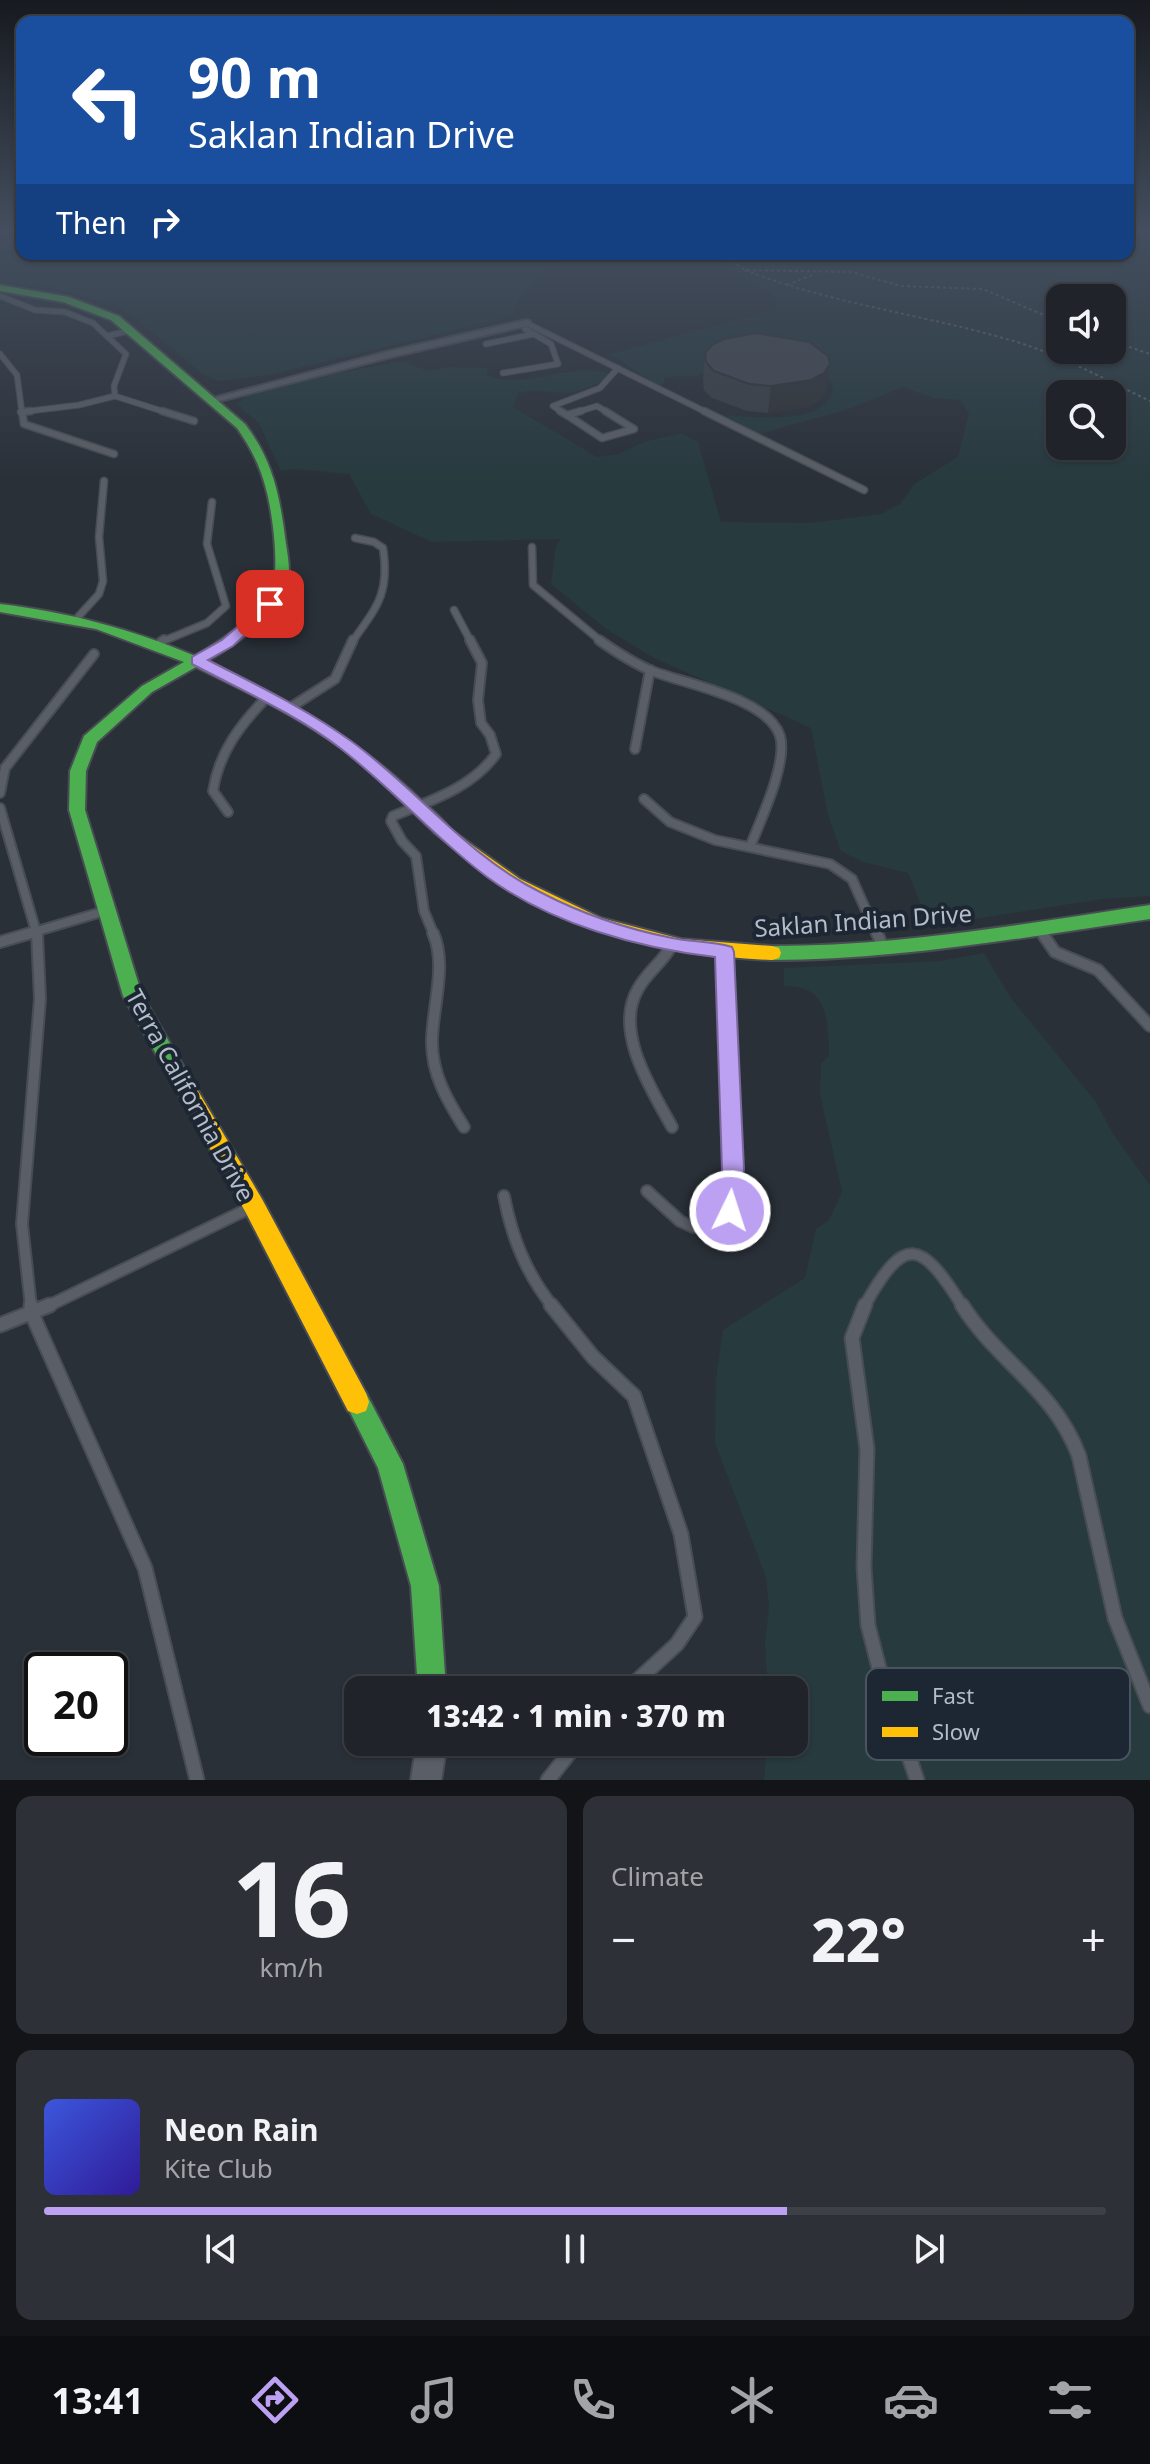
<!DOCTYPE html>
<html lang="en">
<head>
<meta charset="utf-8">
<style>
	:root { --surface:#20242a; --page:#2d3036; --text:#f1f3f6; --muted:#a2a4a8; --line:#3d4147; --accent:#bca0f2 }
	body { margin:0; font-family:"Noto Sans",sans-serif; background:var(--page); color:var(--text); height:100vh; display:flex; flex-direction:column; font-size:30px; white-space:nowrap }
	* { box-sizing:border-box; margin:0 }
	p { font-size:26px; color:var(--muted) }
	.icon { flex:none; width:44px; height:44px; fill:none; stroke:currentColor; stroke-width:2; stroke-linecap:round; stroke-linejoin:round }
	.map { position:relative; height:1780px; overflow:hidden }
	.side { display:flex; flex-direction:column; gap:16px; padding:16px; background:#121417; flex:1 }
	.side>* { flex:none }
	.guide { position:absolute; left:16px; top:16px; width:1118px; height:244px; border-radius:16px; box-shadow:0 2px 6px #0004,0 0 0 2px var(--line); background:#1a4fa0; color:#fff; overflow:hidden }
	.tools { position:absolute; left:1046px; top:284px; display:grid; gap:16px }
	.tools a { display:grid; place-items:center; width:80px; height:80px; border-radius:16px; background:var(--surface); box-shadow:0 2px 6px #0004,0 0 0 2px var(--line); font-size:40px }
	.speed { position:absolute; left:24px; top:1652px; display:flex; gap:16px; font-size:40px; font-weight:700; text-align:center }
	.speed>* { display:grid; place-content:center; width:104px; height:104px; border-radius:50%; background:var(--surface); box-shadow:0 2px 6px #0004,0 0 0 2px var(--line); line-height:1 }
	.speed .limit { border:4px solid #111; border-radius:12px; background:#fff; color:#111 }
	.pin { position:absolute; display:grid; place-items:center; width:68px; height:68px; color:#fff; margin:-34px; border-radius:16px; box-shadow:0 4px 12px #0006 }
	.me { position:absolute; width:88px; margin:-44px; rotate:4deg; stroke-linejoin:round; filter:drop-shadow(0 0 6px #0008) }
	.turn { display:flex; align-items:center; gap:28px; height:168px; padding:0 40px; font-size:36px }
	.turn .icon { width:104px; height:104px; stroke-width:2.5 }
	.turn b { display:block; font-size:56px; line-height:68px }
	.then { display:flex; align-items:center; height:76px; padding:0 40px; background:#0003; gap:16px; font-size:30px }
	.big { font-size:60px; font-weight:800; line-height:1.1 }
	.side .widget { flex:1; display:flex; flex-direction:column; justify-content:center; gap:12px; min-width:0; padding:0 28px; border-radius:16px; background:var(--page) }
	.side .dial { align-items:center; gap:0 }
	.dial b { font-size:104px; line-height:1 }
	.song { display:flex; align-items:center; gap:24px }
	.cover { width:96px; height:96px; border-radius:12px; background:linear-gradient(135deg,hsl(230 70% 55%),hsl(250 70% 35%)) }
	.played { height:8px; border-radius:4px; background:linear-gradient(90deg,var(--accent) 70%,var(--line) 70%) }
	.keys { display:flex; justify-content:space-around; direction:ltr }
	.heat { display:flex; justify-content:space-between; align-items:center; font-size:44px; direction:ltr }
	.side .tiles { flex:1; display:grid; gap:16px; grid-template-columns:1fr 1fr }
	.widget:last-child { grid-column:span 2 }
	.trip { position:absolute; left:344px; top:1676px; width:464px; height:80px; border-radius:16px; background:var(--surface); box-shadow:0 2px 6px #0004,0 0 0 2px var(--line); font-weight:800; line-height:80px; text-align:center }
	.menu { display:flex; height:128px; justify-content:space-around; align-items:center; background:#0d0e11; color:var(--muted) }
	.menu .icon { width:56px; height:56px }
	.menu .on { color:var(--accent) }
	.menu b { font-size:36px; color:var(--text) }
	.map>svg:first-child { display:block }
</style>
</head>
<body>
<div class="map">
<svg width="1150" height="1780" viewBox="0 0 1150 1780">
	<rect width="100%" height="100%" fill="#2a3038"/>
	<g fill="#273a3e" fill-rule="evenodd">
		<path d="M0 231H22V254H571C551 262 515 294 512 316L274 374 218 381 204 375 136 319 114 305 53 288 0 282Z"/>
		<path d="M1128 231H1150V896L1102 899 930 926 908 873 863 862 841 851 828 815 811 728 654 658 605 628 551 584 556 545 561 539 432 542 371 514 349 474 293 469 281 471 259 423 237 405 246 396 335 373 402 362 429 371 450 367 487 368V375C526 392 571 359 612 375 596 384 582 393 563 393 547 392 534 388 518 393L513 407 597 457 619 454 644 442 682 433 698 442 721 522 810 523 881 514 900 504 914 484 958 457 969 413 960 400 934 398 903 387 849 409 759 434 727 416C755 416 815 425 830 397 836 388 831 382 824 375L711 368 698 376 664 377V383L659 386 610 354 774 310 778 302 772 294 701 254H1128ZM1060 298H1112V350H1060ZM1060 394H1112V446H1060Z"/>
		<path d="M984 953 1010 997 1096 1102 1112 1132 1150 1185V1780H764L767 1742H794V1690H768L765 1644 769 1607 766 1577 715 1443 716 1378 723 1330 805 1278 816 1229 829 1220 842 1192 820 1094 821 1064 829 1056C828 1021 829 985 784 986V968L940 961Z"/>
	</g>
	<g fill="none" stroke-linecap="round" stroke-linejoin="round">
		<defs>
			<g id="lane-far4">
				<path d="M0 296 35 310 65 312 93 323 126 354 114 386 115 396 168 413"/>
				<path d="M526 323 708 413"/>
				<path d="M107 336 132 330"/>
				<path d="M486 344 534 334"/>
				<path d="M0 354 17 375 22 413"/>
				<path d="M503 373 558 364 551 344 525 329"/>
				<path d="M21 412 79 405 115 396"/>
				<path d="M563 413 553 406 600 388 618 368"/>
				<path d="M574 413 597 406 608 413"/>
			</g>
			<g id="lane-far3">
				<path d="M22 411 24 424 114 454"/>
				<path d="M162 411 194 421"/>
				<path d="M560 411 567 415"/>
				<path d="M704 411 864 490"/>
				<path d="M21 412 31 411"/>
				<path d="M567 415 602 438 634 429 605 411"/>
				<path d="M567 415 581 411"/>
				<path d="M532 547 533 585 602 642"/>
				<path d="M454 610 471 642"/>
				<path d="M78 617 99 594 103 581 99 537 104 481"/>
				<path d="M161 642 207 623 226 606 207 544 212 502"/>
				<path d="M352 642C377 607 390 593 383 548L374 542 355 538"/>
			</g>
			<g id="lane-far2">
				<path d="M599 640C616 652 633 663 652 671 685 684 768 698 780 736 788 763 760 821 750 847"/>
				<path d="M161 642 164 640"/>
				<path d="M288 709 335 679 353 640"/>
				<path d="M635 749 650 670"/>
				<path d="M0 793 5 768 94 654"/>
				<path d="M644 799 670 822 715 840 830 864 852 879 877 935"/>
				<path d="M0 808 37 935"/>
				<path d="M228 812 213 791C219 752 240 725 267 697"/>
				<path d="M1039 928 1044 935"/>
				<path d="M24 935 105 911"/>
				<path d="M434 935 424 911 416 856 402 841 391 821 393 816C430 801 472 788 496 754L490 735 481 723 478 700 482 663 470 640"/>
			</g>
			<g id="lane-far1">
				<path d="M433 933C447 964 433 1005 432 1039 431 1073 447 1100 464 1127"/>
				<path d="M877 933 883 947"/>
				<path d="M1042 933 1055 952 1098 970 1150 1026"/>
				<path d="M0 942 31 933"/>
				<path d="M672 945C663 962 647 972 638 989 613 1031 652 1090 672 1127"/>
				<path d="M647 1191 680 1221 693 1227 730 1211 733 1169 725 952"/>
				<path d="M504 1196C512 1238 526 1273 553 1307"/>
				<path d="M31 1307 22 1224 40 999 37 933"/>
				<path d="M46 1307 250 1208"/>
				<path d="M864 1307C905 1233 921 1240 963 1307"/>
			</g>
			<g id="lane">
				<path d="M31 1305 32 1314 145 1568 197 1780"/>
				<path d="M551 1305 593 1357 634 1396 681 1534 695 1617 677 1644 627 1690"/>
				<path d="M865 1305 852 1338 867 1449 864 1567 868 1625 879 1668 917 1780"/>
				<path d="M962 1305C998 1362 1054 1389 1079 1456L1115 1618 1150 1706"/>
				<path d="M0 1325 50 1305"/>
				<path d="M548 1780 578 1742"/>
			</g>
			<g id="street">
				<path d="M526 320 530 321V325L391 357 212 403 206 400 386 352Z"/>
				<path d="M417 1742H447L441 1780H411Z"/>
			</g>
			<g id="fast">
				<path d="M0 285 69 297 119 316 245 424C274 462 280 498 286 544 288 557 291 573 287 587 276 617 233 646 207 661 281 696 349 734 410 790 423 803 439 814 450 829L441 835 435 833C405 805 376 774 343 749 298 716 246 691 196 667L152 692 97 742 86 771 85 810 142 995 197 1090 194 1096 187 1098 180 1096 123 996 69 810 70 771 84 736 142 686 184 662 96 629 0 612V604C68 612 131 629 195 656 219 642 262 615 272 587 280 568 272 510 266 489 261 468 250 446 237 428L111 320 63 302 0 291Z"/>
				<path d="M1150 905V919C1025 937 899 960 772 960L765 958 763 953 765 948 772 946C899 946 1024 924 1150 905Z"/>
				<path d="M357 1390 366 1393 403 1464 439 1586 446 1690H418L411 1586 378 1468 345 1402 348 1393Z"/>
			</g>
			<g id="slow">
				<path d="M441 823 520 879 601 918 681 939 772 946 779 948 781 953 779 958 772 960C637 955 539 920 435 833L432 829 435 825Z"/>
				<path d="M187 1082 194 1084 262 1199 366 1393 369 1402 366 1411 357 1414 348 1411 246 1213 177 1090 180 1084Z"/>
			</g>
		</defs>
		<use href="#lane-far4" stroke="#484c53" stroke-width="7"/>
		<use href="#lane-far3" stroke="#484c53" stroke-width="9"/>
		<use href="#lane-far2" stroke="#484c53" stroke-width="12"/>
		<use href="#lane-far1" stroke="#484c53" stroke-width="14"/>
		<use href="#lane" stroke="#484c53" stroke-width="17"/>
		<use href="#street" stroke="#484c53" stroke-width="4"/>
		<use href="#fast" stroke="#484c53" stroke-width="4"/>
		<use href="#slow" stroke="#484c53" stroke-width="4"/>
		<g stroke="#5d636a" stroke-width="2" stroke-dasharray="3 3" stroke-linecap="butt">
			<path d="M722 254 745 270 852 272 900 286 983 289 1060 322"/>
			<path d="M745 270C831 304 922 314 1010 340 1059 354 1104 379 1150 401"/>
			<path d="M787 285 812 275"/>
			<path d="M1112 341 1150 354"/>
		</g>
		<use href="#lane-far4" stroke="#5a5e66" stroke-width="5"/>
		<use href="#lane-far3" stroke="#5a5e66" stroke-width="6"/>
		<use href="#lane-far2" stroke="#5a5e66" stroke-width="8"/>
		<use href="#lane-far1" stroke="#5a5e66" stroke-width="10"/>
		<use href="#lane" stroke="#5a5e66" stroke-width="13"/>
		<use href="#street" fill="#5a5e66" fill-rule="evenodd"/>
		<use href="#fast" fill="#4caf50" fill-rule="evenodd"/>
		<use href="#slow" fill="#ffc107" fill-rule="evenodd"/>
	</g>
	<path fill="#3a3f45" d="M705 353 830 364 826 391 820 400 808 407 768 413 747 411 712 398 704 390 703 380Z"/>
	<path fill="#303338" d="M830 364 826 391 820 400 808 407 768 413 771 386Z"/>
	<path fill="#444950" stroke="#303338" stroke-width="2" d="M757 333 809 342 828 356 830 364 824 373 811 380 771 386 749 384 714 371 706 362 705 353 712 345 724 339Z"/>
	<linearGradient id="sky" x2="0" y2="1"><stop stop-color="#171a1f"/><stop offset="0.48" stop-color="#444e5e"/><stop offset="1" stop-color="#444e5e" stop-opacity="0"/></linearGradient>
	<rect width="1150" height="481" fill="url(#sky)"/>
	<path fill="#bca0f2" stroke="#7a689d" stroke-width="2" d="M270 599 277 604 275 607 233 646 208 660C256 685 307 709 351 741 416 788 467 856 540 892 580 913 627 929 672 938 691 942 712 941 732 947L734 952 744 1169 738 1218 730 1221 722 1218 719 1211 722 1169 715 957C638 948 551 924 487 877 435 838 392 788 340 748 296 714 241 690 192 664V657L222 640Z"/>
	<g text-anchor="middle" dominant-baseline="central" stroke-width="8" stroke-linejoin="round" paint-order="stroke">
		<g font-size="24" fill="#b4bcc9" stroke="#1d2633">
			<text transform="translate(863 920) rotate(-4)">Saklan Indian Drive</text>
			<text transform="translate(191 1095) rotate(61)">Terra California Drive</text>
		</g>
	</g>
	<rect x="866" y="1668" width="264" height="92" rx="12" fill="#1d2633" stroke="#4a5360" stroke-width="2"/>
	<rect x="882" y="1691" width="36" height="10" fill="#4caf50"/>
	<rect x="882" y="1727" width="36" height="10" fill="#ffc107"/>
	<g font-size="22" fill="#b4bcc9">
		<text x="932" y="1704">Fast</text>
		<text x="932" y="1740">Slow</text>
	</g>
</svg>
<div class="tools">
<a><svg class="icon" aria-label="sound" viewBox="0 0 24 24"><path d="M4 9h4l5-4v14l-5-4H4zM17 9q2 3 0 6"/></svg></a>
<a><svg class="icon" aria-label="search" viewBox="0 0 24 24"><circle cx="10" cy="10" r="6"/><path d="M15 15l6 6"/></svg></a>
</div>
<div class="speed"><div class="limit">20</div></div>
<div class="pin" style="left:270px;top:604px;background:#d93025"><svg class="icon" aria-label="arrive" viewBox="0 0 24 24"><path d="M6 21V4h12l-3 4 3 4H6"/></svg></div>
<svg class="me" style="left:730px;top:1211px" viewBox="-20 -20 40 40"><circle r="17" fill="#bca0f2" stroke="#fff" stroke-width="3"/><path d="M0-11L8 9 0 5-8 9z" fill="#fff"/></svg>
<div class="trip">13:42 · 1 min · 370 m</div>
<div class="guide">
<div class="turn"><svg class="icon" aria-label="left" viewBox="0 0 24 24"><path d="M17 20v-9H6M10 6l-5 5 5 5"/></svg><div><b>90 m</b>Saklan Indian Drive</div></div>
<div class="then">Then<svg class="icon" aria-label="right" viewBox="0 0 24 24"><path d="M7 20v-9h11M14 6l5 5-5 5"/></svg></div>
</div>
</div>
<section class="side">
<div class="tiles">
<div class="widget dial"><b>16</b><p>km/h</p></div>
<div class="widget"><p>Climate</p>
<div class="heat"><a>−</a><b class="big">22°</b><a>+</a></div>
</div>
<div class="widget">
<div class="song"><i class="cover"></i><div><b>Neon Rain</b><p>Kite Club</p></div></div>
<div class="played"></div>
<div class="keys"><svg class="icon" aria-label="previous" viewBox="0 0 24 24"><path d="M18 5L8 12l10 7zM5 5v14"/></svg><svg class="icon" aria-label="pause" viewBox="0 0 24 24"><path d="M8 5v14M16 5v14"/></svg><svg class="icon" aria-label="next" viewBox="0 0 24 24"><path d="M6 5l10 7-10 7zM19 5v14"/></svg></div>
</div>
</div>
</section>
<nav class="menu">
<b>13:41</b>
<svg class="icon on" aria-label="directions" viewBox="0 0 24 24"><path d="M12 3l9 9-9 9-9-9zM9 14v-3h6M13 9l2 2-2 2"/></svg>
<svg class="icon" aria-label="music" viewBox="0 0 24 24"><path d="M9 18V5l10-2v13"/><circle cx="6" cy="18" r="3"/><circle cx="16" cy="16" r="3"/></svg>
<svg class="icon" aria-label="phone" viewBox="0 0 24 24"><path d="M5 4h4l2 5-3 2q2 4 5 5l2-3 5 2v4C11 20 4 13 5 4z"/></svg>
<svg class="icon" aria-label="climate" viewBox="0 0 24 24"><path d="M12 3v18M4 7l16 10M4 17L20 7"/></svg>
<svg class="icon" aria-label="car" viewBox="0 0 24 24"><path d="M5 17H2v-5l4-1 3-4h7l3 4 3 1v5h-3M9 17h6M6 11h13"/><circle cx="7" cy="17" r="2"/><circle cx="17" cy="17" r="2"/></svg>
<svg class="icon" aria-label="filters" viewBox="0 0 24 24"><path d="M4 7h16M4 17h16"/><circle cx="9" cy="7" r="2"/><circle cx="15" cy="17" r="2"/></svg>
</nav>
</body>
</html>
